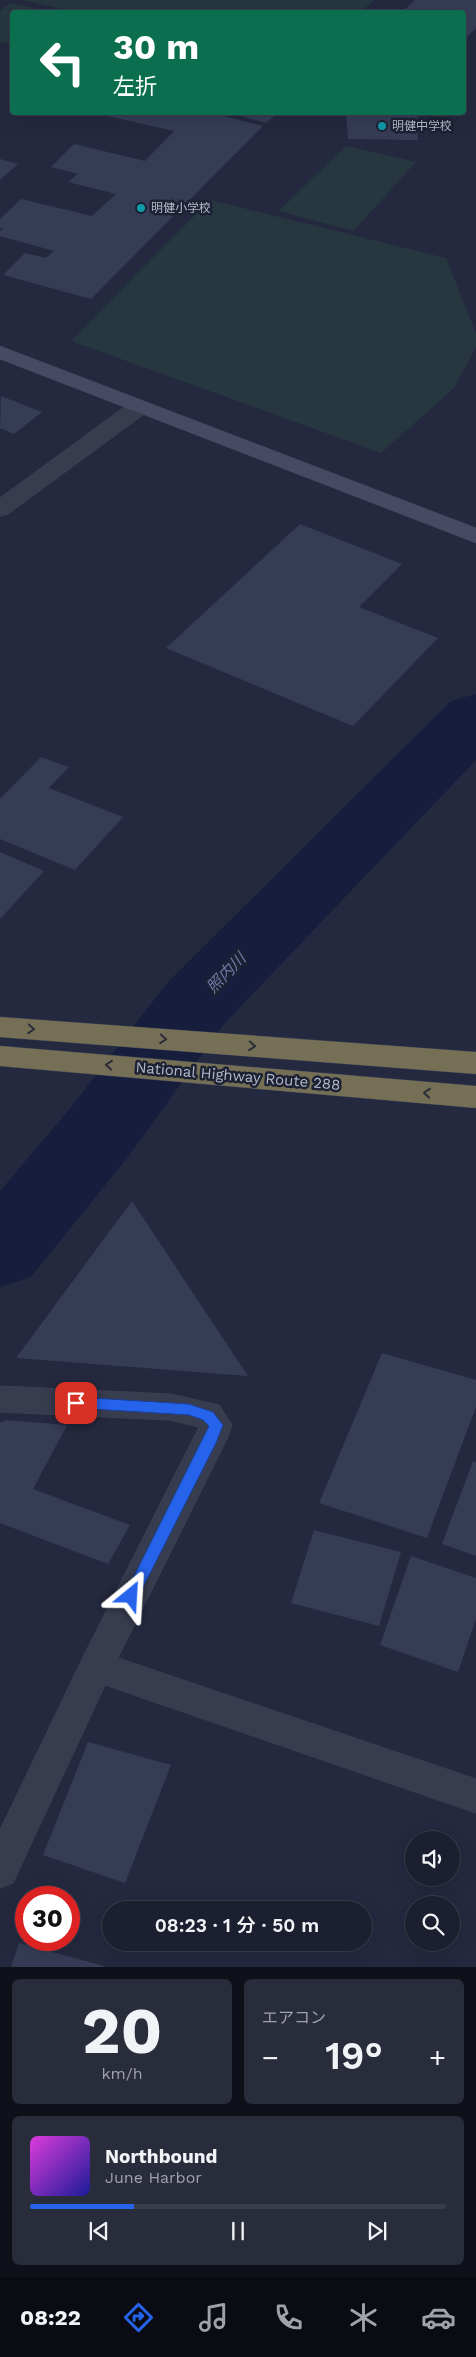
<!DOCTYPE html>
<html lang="ja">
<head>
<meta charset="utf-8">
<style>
	:root { --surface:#1b1f2f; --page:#282c3b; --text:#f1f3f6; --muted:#a0a2aa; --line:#393d4b; --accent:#2563eb }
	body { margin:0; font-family:"Work Sans","Noto Sans JP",sans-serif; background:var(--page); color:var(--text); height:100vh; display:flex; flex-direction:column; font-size:19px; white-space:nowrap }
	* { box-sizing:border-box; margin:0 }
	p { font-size:16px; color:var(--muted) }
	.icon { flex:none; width:28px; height:28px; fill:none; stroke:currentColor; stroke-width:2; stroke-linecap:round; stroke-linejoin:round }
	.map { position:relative; height:1967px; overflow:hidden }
	.details { display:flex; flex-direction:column; gap:12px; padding:12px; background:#0f111a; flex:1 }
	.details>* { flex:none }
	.hud { position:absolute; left:10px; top:10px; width:456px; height:105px; border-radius:5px; box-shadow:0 5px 20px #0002,0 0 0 1px var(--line); background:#0b6e4f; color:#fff; overflow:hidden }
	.fabs { position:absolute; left:405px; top:1831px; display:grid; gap:10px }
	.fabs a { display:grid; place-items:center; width:55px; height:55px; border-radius:50%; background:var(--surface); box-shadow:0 5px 20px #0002,0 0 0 1px var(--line); font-size:25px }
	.speed { position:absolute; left:15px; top:1886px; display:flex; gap:10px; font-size:25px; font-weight:700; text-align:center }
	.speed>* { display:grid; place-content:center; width:65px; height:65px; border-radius:50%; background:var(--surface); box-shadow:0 5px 20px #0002,0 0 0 1px var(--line); line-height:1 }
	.speed .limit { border:8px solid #d22; background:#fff; color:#111 }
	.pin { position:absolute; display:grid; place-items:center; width:42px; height:42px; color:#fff; margin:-21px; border-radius:10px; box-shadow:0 2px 8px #0006 }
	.me { position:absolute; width:55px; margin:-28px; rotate:27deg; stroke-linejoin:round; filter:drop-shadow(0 0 4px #0008) }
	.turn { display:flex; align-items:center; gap:18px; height:105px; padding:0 20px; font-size:22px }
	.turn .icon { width:65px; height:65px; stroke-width:2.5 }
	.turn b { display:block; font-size:35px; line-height:42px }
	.big { font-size:38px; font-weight:600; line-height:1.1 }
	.details .tile { flex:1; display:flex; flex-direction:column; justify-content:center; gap:8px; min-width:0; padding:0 18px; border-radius:8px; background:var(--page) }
	.details .dial { align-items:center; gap:0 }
	.dial b { font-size:65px; line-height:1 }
	.song { display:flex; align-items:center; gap:15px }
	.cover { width:60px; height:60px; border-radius:8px; background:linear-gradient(135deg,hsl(300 70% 55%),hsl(240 70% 35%)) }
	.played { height:5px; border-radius:2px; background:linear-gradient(90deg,var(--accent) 25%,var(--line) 25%) }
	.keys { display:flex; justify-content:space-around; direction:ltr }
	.heat { display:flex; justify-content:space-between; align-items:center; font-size:28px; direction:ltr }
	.details .tiles { flex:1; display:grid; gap:12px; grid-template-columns:1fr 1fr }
	.tile:last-child { grid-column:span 2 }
	.trip { position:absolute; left:102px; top:1901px; width:270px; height:50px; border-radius:25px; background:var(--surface); box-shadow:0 5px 20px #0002,0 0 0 1px var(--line); font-weight:600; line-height:50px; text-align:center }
	.dock { display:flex; height:80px; justify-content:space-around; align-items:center; background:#0b0c13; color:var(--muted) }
	.dock .icon { width:35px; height:35px }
	.dock .selected { color:var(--accent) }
	.dock b { font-size:22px; color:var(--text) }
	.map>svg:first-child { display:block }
</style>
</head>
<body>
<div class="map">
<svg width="476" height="1967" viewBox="0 0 476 1967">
	<rect width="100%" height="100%" fill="#24293f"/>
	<g fill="#263740">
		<path d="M22 0H374L361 12H73Z"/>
		<path d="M10 3 53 12H12V45L0 42V11Z"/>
		<path d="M346 146 416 162 353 231 279 211Z"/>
		<path d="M210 200 446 258 476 333V347L454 388 381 453 71 341Z"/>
	</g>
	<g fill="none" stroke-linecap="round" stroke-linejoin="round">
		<path fill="#171e3d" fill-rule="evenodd" d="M476 694V760L224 1024 128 1157 31 1277 0 1287V1191L68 1111 168 982 451 701Z"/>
	</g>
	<g fill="#363c55">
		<path d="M415 0H476V28L467 37 464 36V12H402Z"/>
		<path d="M111 112H208L263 126 91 299 3 275 25 253 46 258 54 251 0 236V231L3 228H0V219L21 199 92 216 116 194 68 182 78 174 51 167 74 144 145 161 174 131 107 116Z"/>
		<path d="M227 112H279L266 123Z"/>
		<path d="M346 112H417L418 140 348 139Z"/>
		<path d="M0 159 18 164 0 180Z"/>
		<path d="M1 396 42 412 14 434 0 428Z"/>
		<path d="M300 524 402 564 359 607 438 638 353 726 166 648Z"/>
		<path d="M41 757 69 767 49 788 123 817 75 870 0 839V799Z"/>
		<path d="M0 852 44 871 0 919Z"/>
		<path d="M132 1201 248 1376 16 1358Z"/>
		<path d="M382 1353 476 1380V1407L427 1538 319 1503Z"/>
		<path d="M6 1420 67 1425 33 1489 130 1525 108 1564 0 1523V1423Z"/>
		<path d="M473 1461 476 1462V1556L442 1544Z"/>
		<path d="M314 1530 401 1552 379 1626 291 1603Z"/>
		<path d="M411 1556 476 1578V1619L458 1672 380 1645Z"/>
		<path d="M88 1742 171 1765 125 1883 43 1855Z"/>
		<path d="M19 1943 104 1966V1967H11Z"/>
	</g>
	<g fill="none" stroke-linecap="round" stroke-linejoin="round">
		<defs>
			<g id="street">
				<path d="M139 401 147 402 150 407 147 412 8 514 0 516V498L131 402Z"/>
				<path d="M0 1386 170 1394 219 1405 232 1425 227 1439 118 1658 476 1779V1813L105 1685 13 1883 0 1888V1830L84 1655 199 1427 170 1420 0 1412Z"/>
			</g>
			<path id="secondary" d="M0 346 476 528V543L0 359Z"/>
			<g id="highway">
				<path d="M0 1017 476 1052V1074L0 1037Z"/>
				<path d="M0 1046 476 1086V1108L0 1066Z"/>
			</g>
		</defs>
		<use href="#street" stroke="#414558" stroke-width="1"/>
		<use href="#secondary" stroke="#414558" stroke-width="1"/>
		<use href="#highway" stroke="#404457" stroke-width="1"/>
		<use href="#street" fill="#383c4f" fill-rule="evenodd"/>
		<use href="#secondary" fill="#464a62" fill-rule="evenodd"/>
		<use href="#highway" fill="#757055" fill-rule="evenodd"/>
	</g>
	<defs><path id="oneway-chevron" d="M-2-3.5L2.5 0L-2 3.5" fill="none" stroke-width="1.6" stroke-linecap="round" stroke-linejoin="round" transform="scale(1.25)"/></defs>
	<g stroke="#2a2d39">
		<use href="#oneway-chevron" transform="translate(31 1029) rotate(4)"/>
		<use href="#oneway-chevron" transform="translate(163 1039) rotate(4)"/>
		<use href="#oneway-chevron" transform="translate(252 1046) rotate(4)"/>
		<use href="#oneway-chevron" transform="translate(109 1065) rotate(-175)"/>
		<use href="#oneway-chevron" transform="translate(427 1093) rotate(-175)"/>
	</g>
	<path fill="#2563eb" stroke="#184099" d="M76 1397 189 1404 213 1412 223 1425 216 1443 136 1601 131 1602 126 1601 124 1596 209 1426 203 1420 189 1415 76 1408 71 1407 69 1403 71 1399Z"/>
	<g fill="#0f9aa8" stroke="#1d2134" stroke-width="2">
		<circle cx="382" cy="126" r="5"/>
		<circle cx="141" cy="208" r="5"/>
	</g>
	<g text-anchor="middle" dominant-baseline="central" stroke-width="5" stroke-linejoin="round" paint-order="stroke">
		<g font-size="12" fill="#b4b8ca" stroke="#1d2134" text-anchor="start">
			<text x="392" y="126">明健中学校</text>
			<text x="151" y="208">明健小学校</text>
		</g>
		<g font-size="15" fill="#b4b8ca" stroke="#1d2134">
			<text transform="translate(238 1076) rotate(5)">National Highway Route 288</text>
		</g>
		<g font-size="16" font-style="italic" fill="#6d79a9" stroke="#1d2134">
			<text transform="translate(226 973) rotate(-46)">照内川</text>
		</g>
	</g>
</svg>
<div class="fabs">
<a><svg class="icon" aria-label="sound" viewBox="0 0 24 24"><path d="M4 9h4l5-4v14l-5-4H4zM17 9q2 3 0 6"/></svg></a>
<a><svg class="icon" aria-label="search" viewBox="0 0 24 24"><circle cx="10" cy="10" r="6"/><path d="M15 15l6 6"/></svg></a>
</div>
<div class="speed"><div class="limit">30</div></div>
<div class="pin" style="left:76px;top:1403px;background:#d93025"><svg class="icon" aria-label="arrive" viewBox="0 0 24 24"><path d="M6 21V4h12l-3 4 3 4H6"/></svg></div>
<svg class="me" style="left:131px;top:1596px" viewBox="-20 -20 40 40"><path d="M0-17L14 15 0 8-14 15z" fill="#2563eb" stroke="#fff" stroke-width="4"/></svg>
<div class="trip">08:23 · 1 分 · 50 m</div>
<div class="hud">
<div class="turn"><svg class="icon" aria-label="left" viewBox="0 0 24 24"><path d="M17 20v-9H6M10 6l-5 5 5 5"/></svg><div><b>30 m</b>左折</div></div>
</div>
</div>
<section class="details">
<div class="tiles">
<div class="tile dial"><b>20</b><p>km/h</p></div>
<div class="tile"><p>エアコン</p>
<div class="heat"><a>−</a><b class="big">19°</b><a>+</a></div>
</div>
<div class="tile">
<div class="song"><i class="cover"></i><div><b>Northbound</b><p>June Harbor</p></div></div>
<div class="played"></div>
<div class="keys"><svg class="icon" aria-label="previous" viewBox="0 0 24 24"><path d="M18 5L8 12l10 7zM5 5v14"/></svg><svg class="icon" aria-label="pause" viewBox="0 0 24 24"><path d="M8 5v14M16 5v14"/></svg><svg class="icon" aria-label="next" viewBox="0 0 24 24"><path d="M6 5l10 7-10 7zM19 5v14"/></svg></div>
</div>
</div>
</section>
<nav class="dock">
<b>08:22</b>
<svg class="icon selected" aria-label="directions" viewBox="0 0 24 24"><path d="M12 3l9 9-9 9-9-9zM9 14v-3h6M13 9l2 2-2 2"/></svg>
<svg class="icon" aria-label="music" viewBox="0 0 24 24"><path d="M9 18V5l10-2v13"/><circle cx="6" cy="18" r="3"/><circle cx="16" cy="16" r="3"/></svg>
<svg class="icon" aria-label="phone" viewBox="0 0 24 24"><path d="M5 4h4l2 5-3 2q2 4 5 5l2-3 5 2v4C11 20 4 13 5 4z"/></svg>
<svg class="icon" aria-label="climate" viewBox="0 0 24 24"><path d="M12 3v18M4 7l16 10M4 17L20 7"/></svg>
<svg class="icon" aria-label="car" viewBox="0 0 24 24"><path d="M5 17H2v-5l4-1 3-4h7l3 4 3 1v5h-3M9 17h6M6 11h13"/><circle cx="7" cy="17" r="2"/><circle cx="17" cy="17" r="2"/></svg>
</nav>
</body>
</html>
